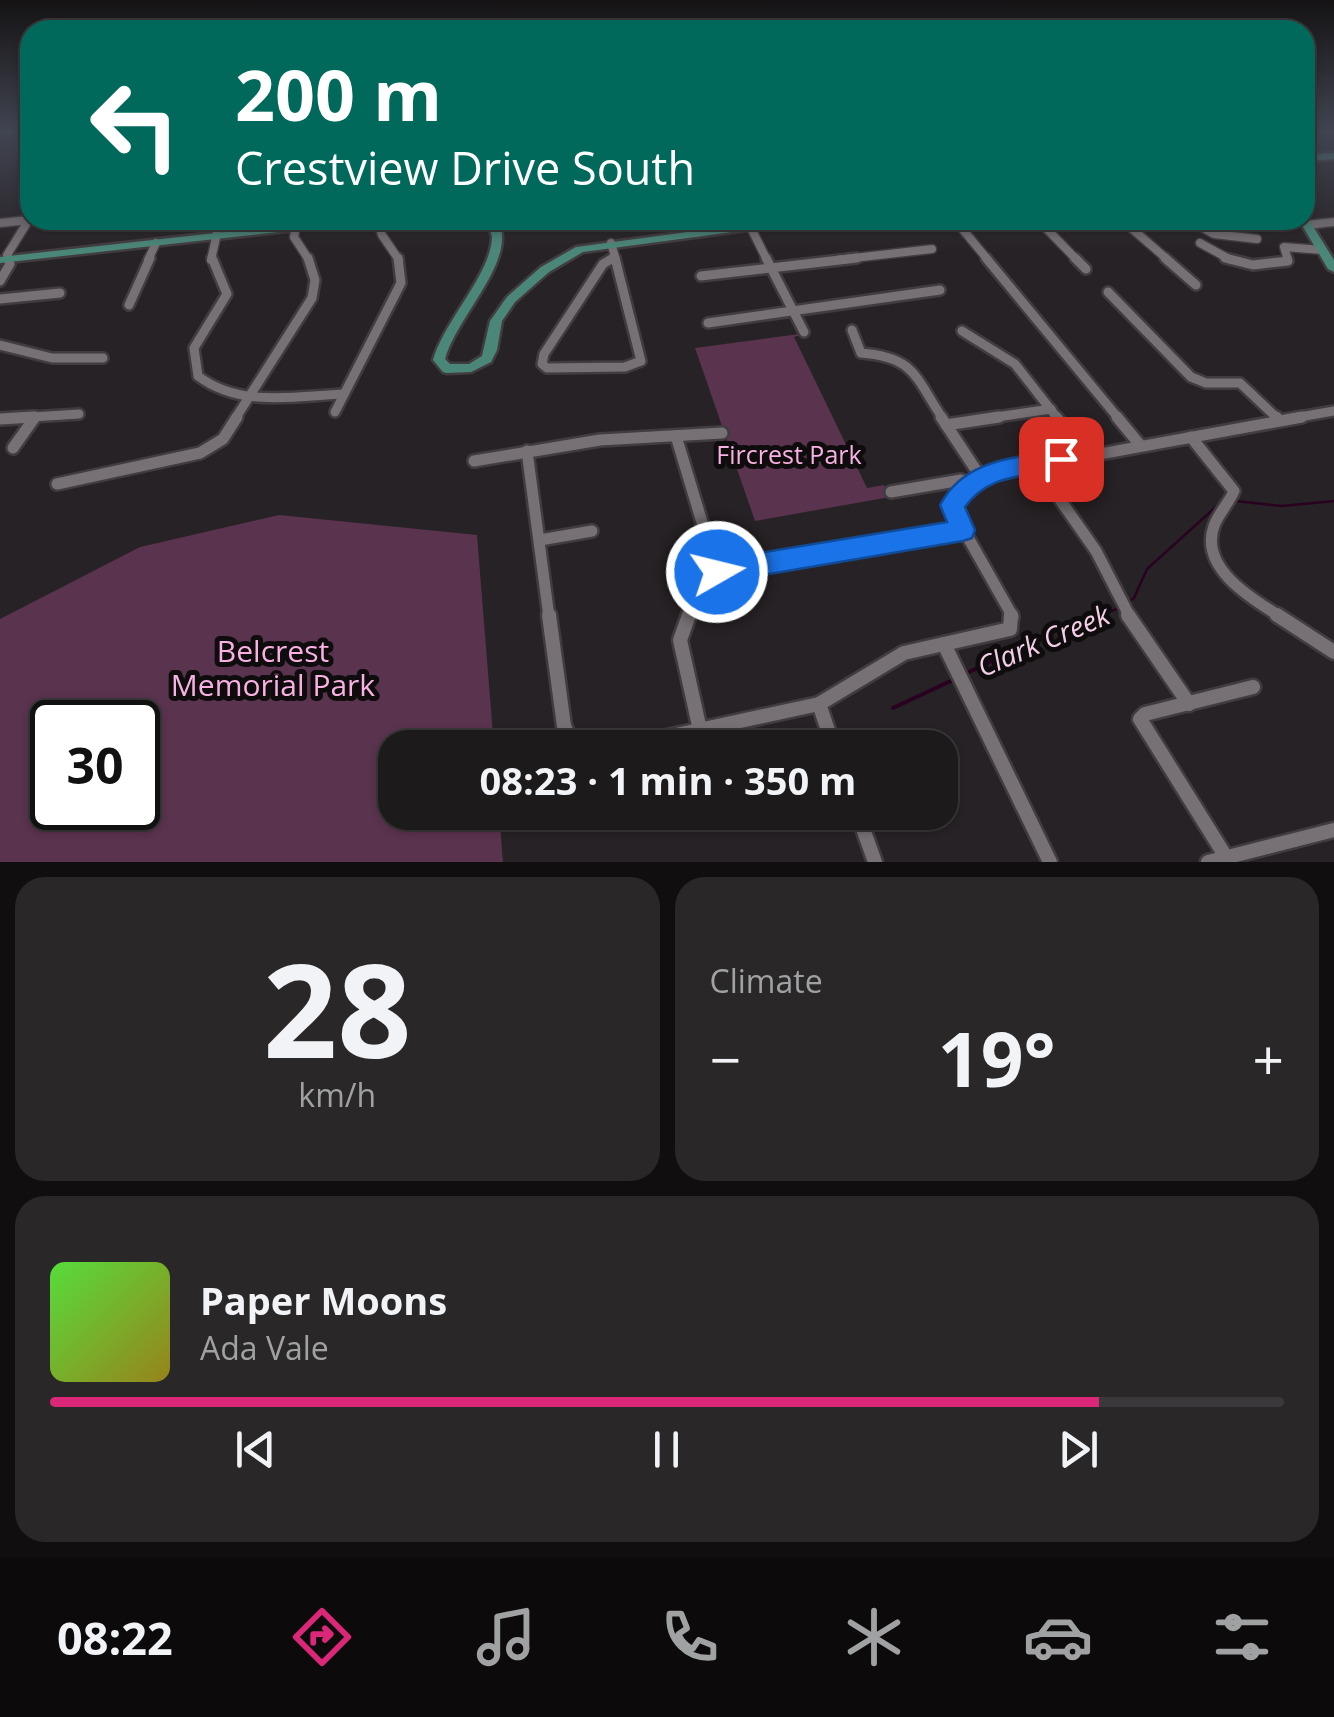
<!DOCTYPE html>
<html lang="en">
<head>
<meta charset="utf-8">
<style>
	:root { --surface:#1d1a1c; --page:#2a2729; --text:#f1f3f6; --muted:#a0a1a3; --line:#3b383b; --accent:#db2777 }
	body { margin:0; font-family:"Open Sans",sans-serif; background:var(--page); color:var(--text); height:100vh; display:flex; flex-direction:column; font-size:38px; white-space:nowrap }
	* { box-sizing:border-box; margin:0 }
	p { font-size:32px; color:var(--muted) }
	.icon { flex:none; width:55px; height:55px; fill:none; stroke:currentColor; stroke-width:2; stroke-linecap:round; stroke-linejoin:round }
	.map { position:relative; height:862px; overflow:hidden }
	.details { display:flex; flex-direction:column; gap:15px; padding:15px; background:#100e0f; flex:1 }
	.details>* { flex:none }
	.hud { position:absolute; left:20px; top:20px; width:1295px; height:210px; border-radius:30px; box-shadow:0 2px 8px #0004,0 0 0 2px var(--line); background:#00695c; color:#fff; overflow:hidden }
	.speed { position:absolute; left:30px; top:700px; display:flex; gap:20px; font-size:50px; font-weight:700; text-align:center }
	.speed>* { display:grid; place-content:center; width:130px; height:130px; border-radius:50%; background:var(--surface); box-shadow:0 2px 8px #0004,0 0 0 2px var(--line); line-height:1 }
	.speed .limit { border:5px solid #111; border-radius:15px; background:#fff; color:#111 }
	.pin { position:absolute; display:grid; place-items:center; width:85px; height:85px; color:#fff; margin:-42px; border-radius:20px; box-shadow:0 5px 15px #0006 }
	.me { position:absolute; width:110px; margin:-55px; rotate:82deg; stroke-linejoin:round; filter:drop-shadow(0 0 8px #0008) }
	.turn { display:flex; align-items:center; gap:35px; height:210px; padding:0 50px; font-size:45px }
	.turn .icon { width:130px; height:130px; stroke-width:2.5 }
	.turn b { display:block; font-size:70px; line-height:85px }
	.big { font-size:75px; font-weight:700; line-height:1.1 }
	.details .tile { flex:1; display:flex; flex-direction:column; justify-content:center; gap:15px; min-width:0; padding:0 35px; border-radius:30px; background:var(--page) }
	.details .dial { align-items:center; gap:0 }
	.dial b { font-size:130px; line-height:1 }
	.song { display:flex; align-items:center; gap:30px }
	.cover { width:120px; height:120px; border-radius:15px; background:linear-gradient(135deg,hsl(110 70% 55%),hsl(50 70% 35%)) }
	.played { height:10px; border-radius:5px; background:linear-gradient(90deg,var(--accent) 85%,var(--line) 85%) }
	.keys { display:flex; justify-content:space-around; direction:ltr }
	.heat { display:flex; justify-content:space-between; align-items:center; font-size:55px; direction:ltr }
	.details .tiles { flex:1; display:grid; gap:15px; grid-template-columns:1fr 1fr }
	.tile:last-child { grid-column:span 2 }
	.trip { position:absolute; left:378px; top:730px; width:580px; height:100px; border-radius:30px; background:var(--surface); box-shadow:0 2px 8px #0004,0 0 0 2px var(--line); font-weight:700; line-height:100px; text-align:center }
	.tabs { display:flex; height:160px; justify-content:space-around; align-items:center; background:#0c0a0b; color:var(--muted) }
	.tabs .icon { width:70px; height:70px }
	.tabs .current { color:var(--accent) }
	.tabs b { font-size:45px; color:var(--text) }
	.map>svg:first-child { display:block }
</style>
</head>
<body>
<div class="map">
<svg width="1334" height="862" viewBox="0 0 1334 862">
	<rect width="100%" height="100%" fill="#272225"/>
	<g fill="#5a334e" fill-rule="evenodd">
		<path d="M807 333 794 337 867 488 884 485 890 497 755 521 695 348Z"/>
		<path d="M279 515 477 535 494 747 395 748V812L499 813 503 862H0V619L140 547ZM138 722V808H52V722Z"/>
	</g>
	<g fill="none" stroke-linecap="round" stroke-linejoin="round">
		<g stroke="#2a0221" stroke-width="2.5">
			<path d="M1236 501 1282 506 1334 501"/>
			<path d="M1127 603 1134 598 1147 569 1218 505"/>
			<path d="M1094 617 1120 608"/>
		</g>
		<g stroke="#2a0221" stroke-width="4">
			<path d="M967 673 1049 633 1101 615"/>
			<path d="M893 708 955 679"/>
		</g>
		<defs>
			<g id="minor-far3">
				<path d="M297 220 294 237 309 260"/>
				<path d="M377 220 382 235 399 260"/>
				<path d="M693 220 698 232"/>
				<path d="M955 220 988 260"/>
				<path d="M1038 220 1077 260"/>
				<path d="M1122 220 1168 260"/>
				<path d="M1189 220 1214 234 1257 239"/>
				<path d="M0 223 29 220"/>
				<path d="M1307 225 1334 222"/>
				<path d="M750 226 767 260"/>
				<path d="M611 243 616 260"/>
				<path d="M1200 243 1231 260"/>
				<path d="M9 260 7 255 30 218"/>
				<path d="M148 260 156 243"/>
				<path d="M211 260 220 220"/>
				<path d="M609 260 613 258"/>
				<path d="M836 260 932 249"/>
				<path d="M1288 260 1284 247 1322 250"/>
			</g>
			<g id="minor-far2">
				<path d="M212 258 227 294 194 348 198 376C240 408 295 396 344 394"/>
				<path d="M613 258 603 264 544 354 542 364 547 368 625 367 641 361 615 258"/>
				<path d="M766 258 804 332"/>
				<path d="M986 258 1119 419"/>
				<path d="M1075 258 1086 269"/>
				<path d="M1165 258 1196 285"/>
				<path d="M1225 258 1253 265 1288 261 1287 258"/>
				<path d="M701 276 857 258"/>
				<path d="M0 281 10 264 8 258"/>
				<path d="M1108 292 1191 377 1206 383H1240L1278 419"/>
				<path d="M0 299 60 293"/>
				<path d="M129 305 150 258"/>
				<path d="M708 323 940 290"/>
				<path d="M852 330 861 353C915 357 915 377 943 419"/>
				<path d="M962 331 1015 364 1058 419"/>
				<path d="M0 345 52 358H103"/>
				<path d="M335 412 401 283 398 258"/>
				<path d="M0 419 79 414"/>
				<path d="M235 419 312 298 315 280 308 258"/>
				<path d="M983 419 1051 409"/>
				<path d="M1288 419 1334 411"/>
			</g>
			<g id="minor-far1">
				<path d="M941 417 980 476"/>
				<path d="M1056 417 1086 455"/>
				<path d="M1117 417 1140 445"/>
				<path d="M1276 417 1279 420"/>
				<path d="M0 419 33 417"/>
				<path d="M946 425 999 417"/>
				<path d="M676 436 717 572 687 617"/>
				<path d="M1191 437 1234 491C1229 503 1218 514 1214 526 1199 568 1252 599 1281 617"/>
				<path d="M13 448 35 417"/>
				<path d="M527 451 549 617"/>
				<path d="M474 461 600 440 722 433"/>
				<path d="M1035 464 1096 551 1130 617"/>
				<path d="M57 484 200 453 223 439 237 417"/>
				<path d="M891 492 961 480 969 483"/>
				<path d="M540 540 592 531"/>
				<path d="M717 572 963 530"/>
				<path d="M1013 617 953 511 956 496 980 476 1302 417"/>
			</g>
			<g id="minor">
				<path d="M549 615 564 726 569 737 583 748"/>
				<path d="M689 615 680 640 700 730"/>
				<path d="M1128 615 1189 704"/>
				<path d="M1277 615 1334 652"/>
				<path d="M944 644 1050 862"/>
				<path d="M819 704 834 748"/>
				<path d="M616 748 819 704 904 653 1010 629 1011 615"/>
				<path d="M857 812 875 862"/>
				<path d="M1226 857 1140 719 1145 714 1253 687"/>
				<path d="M1208 862 1334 830"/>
			</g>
			<g id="major">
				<path d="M1334 153V159L1305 161V155Z"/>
				<path d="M1305 217 1309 220 1334 260V272L1328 269 1299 220H1305Z"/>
				<path d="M331 220H364L359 223 0 263V257Z"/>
				<path d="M488 220H498C499 225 502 230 502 236 504 273 456 320 445 359L450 364H469L482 356 490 321 507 297 541 267 576 247 777 220H805L800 223 583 252 549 272 515 302 502 321 497 350 491 362 471 372 447 373 443 372 433 360C444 321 492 273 492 236 491 235 488 221 488 220Z"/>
			</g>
		</defs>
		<use href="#minor-far3" stroke="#413c3f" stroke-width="11"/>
		<use href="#minor-far2" stroke="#413c3f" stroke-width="14"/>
		<use href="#minor-far1" stroke="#413c3f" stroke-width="16"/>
		<use href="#minor" stroke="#413c3f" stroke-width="19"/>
		<use href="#major" stroke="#413c3f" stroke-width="5"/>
		<use href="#minor-far3" stroke="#777074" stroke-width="8"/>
		<use href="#minor-far2" stroke="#777074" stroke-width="9"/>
		<use href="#minor-far1" stroke="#777074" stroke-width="11"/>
		<use href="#minor" stroke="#777074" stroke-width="14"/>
		<use href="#major" fill="#4b8779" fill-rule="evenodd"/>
	</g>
	<linearGradient id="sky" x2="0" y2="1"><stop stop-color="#151314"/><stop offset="0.52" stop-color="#414451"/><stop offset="1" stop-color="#414451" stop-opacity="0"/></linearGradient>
	<rect width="1334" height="252" fill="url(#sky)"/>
	<path fill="#1a73e8" stroke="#114b97" stroke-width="2.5" d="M1061 450 1073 459 1069 466C1031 478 990 471 965 507L975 530 972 538 963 541 717 583 707 580 703 572 707 563 717 560 947 522 940 505C964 459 1014 458 1061 450Z"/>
	<g text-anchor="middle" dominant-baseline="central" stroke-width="10" stroke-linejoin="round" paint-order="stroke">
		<g font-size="25" fill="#f8b1e1" stroke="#0f0c0e">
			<text x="789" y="454">Fircrest Park</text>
		</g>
		<g font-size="28" font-style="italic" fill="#f4cfe7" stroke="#0f0c0e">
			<text transform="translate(1043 640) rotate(-23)">Clark Creek</text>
		</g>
		<g font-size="30" fill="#f8b1e1" stroke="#0f0c0e">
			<text x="273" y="650">Belcrest<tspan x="273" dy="34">Memorial Park</tspan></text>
		</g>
	</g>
</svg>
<div class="speed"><div class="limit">30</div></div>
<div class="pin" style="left:1061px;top:459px;background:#d93025"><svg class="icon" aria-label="arrive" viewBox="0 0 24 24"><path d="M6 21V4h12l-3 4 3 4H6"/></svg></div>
<svg class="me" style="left:717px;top:572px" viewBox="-20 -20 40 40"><circle r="17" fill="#1a73e8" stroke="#fff" stroke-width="3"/><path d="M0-11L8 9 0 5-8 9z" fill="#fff"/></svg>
<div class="trip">08:23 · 1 min · 350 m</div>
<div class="hud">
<div class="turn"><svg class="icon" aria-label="left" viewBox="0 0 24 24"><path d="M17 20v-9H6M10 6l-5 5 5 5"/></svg><div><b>200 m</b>Crestview Drive South</div></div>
</div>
</div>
<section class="details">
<div class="tiles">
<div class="tile dial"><b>28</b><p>km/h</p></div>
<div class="tile"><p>Climate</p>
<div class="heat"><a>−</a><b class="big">19°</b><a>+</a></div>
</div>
<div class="tile">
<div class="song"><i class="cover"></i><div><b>Paper Moons</b><p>Ada Vale</p></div></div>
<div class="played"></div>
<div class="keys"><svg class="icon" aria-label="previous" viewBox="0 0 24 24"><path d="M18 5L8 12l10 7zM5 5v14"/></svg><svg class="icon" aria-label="pause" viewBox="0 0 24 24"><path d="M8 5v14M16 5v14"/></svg><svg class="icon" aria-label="next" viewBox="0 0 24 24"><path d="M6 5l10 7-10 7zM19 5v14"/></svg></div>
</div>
</div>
</section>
<nav class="tabs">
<b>08:22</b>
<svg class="icon current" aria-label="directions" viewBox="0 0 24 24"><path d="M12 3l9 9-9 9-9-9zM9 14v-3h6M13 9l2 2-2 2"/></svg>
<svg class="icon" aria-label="music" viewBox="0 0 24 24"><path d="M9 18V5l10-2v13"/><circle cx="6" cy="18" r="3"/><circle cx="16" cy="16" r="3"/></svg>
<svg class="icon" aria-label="phone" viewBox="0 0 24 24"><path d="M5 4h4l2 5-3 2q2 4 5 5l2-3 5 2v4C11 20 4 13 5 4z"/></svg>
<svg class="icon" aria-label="climate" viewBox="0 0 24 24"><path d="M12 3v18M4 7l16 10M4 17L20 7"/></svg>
<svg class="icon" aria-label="car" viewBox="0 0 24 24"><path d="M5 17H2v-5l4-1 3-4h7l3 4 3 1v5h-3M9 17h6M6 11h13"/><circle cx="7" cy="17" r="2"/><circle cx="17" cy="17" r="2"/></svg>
<svg class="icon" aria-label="filters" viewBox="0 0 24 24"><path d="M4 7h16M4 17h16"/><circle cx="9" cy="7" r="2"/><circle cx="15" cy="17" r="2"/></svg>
</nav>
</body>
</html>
